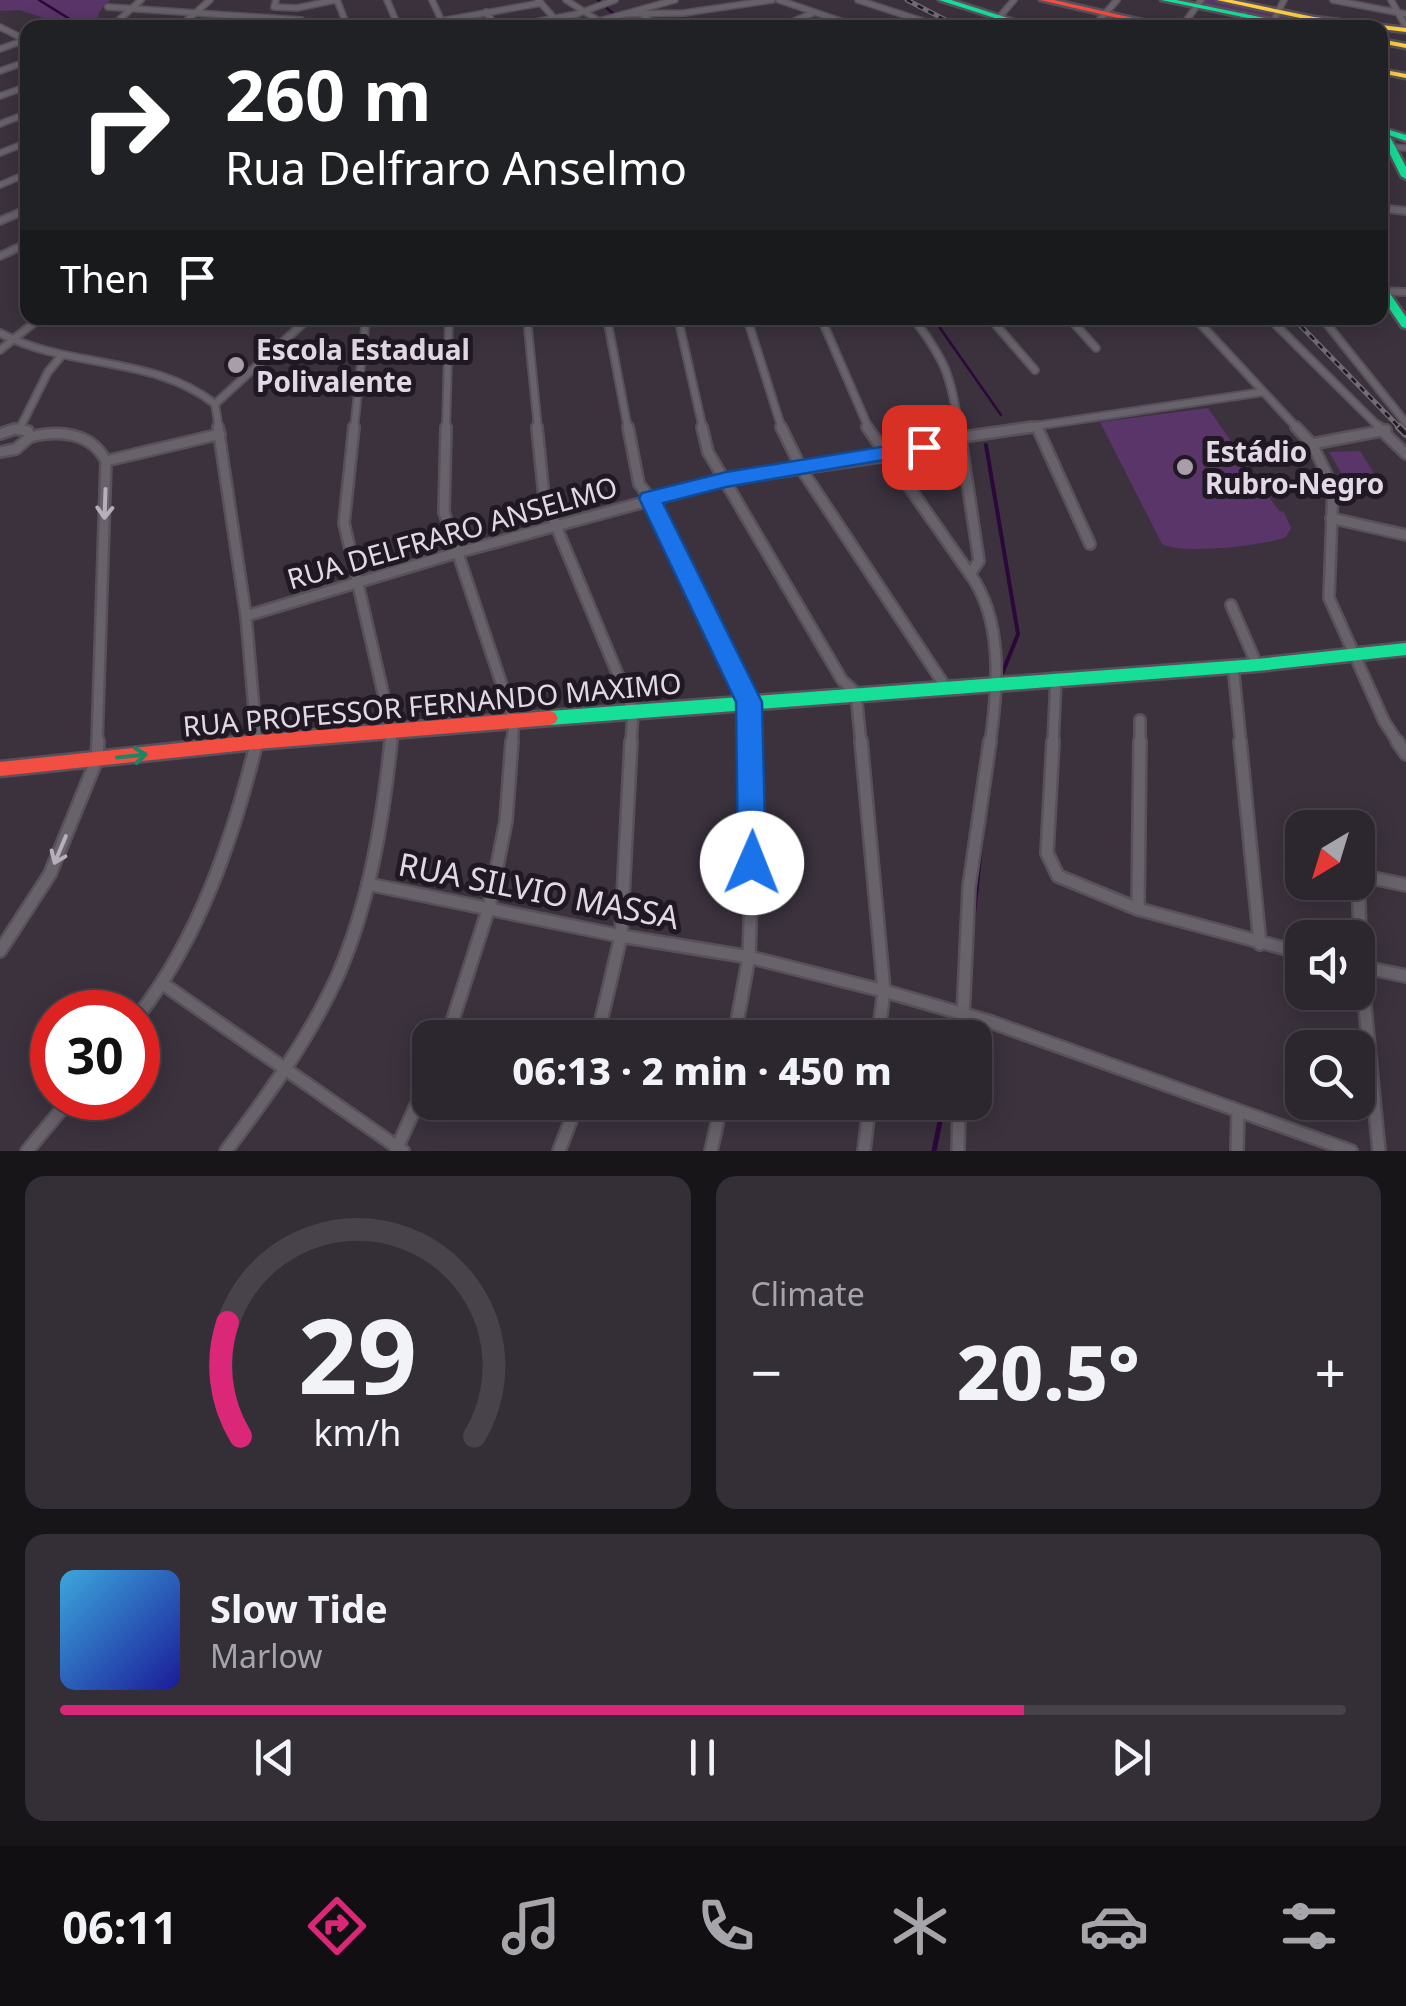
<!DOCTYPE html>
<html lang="en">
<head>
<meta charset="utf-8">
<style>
	:root { --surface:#2c262e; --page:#342e36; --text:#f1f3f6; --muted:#a6a5aa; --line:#48434a; --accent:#db2777 }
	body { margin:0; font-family:"Noto Sans",sans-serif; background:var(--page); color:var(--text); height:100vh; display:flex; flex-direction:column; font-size:38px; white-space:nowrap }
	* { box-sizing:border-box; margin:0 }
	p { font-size:32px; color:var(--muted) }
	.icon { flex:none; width:55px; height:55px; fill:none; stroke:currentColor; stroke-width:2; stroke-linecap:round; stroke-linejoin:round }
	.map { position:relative; height:1151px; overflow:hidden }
	.details { display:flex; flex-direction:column; gap:25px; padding:25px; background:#181519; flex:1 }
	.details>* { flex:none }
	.top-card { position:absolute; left:20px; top:20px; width:1368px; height:305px; border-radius:20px; box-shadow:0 5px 25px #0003,0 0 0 2px var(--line); background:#202124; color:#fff; overflow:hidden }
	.needle { width:65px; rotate:218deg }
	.controls { position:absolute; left:1285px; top:810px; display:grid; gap:20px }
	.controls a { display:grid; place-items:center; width:90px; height:90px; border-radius:20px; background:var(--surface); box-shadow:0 5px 25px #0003,0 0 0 2px var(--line); font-size:50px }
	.speed { position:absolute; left:30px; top:990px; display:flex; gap:20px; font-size:50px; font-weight:700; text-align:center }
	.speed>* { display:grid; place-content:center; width:130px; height:130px; border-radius:50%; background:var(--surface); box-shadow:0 5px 25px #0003,0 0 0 2px var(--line); line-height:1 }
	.speed .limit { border:15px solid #d22; background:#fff; color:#111 }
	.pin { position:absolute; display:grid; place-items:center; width:85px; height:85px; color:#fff; margin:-42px; border-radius:20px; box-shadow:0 5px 15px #0006 }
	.me { position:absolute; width:110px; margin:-55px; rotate:1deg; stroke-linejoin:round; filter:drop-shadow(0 0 8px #0008) }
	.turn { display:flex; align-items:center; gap:35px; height:210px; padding:0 40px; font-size:45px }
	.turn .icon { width:130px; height:130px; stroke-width:2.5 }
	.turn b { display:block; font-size:70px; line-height:85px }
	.then { display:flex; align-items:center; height:95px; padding:0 40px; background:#0003; gap:20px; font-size:38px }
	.big { font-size:75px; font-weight:800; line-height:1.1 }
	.details .tile { flex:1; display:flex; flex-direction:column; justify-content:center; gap:15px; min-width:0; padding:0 35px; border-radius:20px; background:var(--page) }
	.details .dial { align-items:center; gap:0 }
	.dial svg { height:260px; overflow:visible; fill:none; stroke:var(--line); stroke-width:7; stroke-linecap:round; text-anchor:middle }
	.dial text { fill:var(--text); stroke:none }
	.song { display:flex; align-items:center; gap:30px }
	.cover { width:120px; height:120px; border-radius:15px; background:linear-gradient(135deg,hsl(200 70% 55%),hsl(240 70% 35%)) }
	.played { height:10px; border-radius:5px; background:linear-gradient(90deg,var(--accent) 75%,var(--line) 75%) }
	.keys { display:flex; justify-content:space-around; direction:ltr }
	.heat { display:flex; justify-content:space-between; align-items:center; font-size:55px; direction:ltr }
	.details .tiles { flex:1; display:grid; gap:25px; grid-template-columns:1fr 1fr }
	.tile:last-child { grid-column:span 2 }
	.trip { position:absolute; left:412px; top:1020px; width:580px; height:100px; border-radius:20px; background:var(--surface); box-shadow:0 5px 25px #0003,0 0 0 2px var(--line); font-weight:800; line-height:100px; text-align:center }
	.tab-bar { display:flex; height:160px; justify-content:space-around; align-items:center; background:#120f12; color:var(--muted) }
	.tab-bar .icon { width:70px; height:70px }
	.tab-bar .selected { color:var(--accent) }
	.tab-bar b { font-size:45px; color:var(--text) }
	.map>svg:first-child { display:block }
</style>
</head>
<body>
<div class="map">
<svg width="1406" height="1151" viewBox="0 0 1406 1151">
	<rect width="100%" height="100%" fill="#3b323e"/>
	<g fill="#5a3569">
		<path d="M0 0H110L99 12 98 20 109 24 107 27H57L53 21 20 10 0 11Z"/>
		<path d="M1205 0H1218L1341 23 1336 27H1316L1202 6Z"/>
		<path d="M1208 408 1279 511 1284 512 1291 528 1286 537C1264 546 1181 555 1162 544L1100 422Z"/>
		<path d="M1360 451 1382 486H1349L1329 452Z"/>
	</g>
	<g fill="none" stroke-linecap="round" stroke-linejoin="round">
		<g stroke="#2c0838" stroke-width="2.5">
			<path d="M39 0 84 28"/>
			<path d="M598 0 629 28"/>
			<path d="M933 318 1001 415"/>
		</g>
		<path stroke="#2c0838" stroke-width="4" d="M986 445 1018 634 1000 679"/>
		<g stroke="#2c0838" stroke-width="5">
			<path d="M973 918 982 833"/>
			<path d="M934 1151 944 1102"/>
		</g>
		<defs>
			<g id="street-far3">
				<path d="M276 0 274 7 297 8 335 0"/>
				<path d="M337 0 348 28"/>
				<path d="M387 0 399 28"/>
				<path d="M432 0 445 28"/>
				<path d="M538 0 563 28"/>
				<path d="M566 0 599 21 675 0"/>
				<path d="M779 0 861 28"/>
				<path d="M858 0 944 28"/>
				<path d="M1333 0 1406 14"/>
				<path d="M1391 0 1406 27"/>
				<path d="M108 7 301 20"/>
				<path d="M486 12 497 28"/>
				<path d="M624 14 684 13 772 0"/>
				<path d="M644 16 660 28"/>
				<path d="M0 27 28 41"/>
				<path d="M110 28 141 0"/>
				<path d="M178 28 210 0"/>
				<path d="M402 28 541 3"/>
				<path d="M504 28 577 14 615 0"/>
				<path d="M778 28 813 13"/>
				<path d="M990 28 1014 0"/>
				<path d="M1092 28 1117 0"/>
				<path d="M1181 28 1201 0"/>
				<path d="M1237 28 1244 15"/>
				<path d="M1270 28 1284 0"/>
				<path d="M0 49 25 40"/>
				<path d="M0 71 28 61"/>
				<path d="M0 96 28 86"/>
				<path d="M0 124 28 113"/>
				<path d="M1380 146 1406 148"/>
				<path d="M0 153 28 142"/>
				<path d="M0 185 28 173"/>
			</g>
			<g id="street-far2">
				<path d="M1380 208 1406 211"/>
				<path d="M0 221 28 209"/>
				<path d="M0 256 28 243"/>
				<path d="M1380 291 1406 292"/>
				<path d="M527 318 538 429"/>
				<path d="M607 318 628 429"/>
				<path d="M678 318 703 429"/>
				<path d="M747 318 782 429"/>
				<path d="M821 318 869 429"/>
				<path d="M913 318C946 361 951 376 959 429"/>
				<path d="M954 318H959"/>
				<path d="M990 318 1035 370"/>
				<path d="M1069 318 1096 348"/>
				<path d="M1195 318 1298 429"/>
				<path d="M1269 318 1381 429"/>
				<path d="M1322 318 1406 423"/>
				<path d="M0 333C68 369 153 355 215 404L219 429"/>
				<path d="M0 350 40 318"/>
				<path d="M215 404 309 318"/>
				<path d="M20 428 48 372 62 355"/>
				<path d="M354 429 366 318"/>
				<path d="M446 429 449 318"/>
				<path d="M1015 429 1263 392"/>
			</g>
			<g id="street-far1">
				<path d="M218 427 246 616 257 744"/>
				<path d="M354 427 344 523 392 732 391 744"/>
				<path d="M446 427 444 512 514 721 512 744"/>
				<path d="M537 427 544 497 633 711 631 744"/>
				<path d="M628 427 639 484 650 498 749 702 750 744"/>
				<path d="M702 427 708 452 842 680 856 693 861 744"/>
				<path d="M781 427 802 470 945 686"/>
				<path d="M867 427 970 574"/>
				<path d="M959 427 979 561 970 574C1004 621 998 689 990 744"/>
				<path d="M1037 427 1090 544"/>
				<path d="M1296 427 1312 444 1333 487 1329 598 1384 721 1399 744"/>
				<path d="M1378 427 1406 454"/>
				<path d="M0 434 15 429 28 431 30 437 16 449 0 452"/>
				<path d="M30 437C59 430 91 432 106 461L97 744"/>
				<path d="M1312 444 1386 430"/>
				<path d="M106 461 220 434"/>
				<path d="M1331 518 1406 535"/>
				<path d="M1231 605 1257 665"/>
				<path d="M246 616 456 553 726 480 885 456 963 437 1032 427"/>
				<path d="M1233 666 1241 744"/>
				<path d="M1053 744 1056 678"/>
				<path d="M1140 744V720"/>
			</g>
			<g id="street">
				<path d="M861 741 884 991 878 1038"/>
				<path d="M1053 741 1047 853 1058 876 1138 909 1302 953"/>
				<path d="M1240 741 1260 944"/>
				<path d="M1397 741 1406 754"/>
				<path d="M368 884 621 936 749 957 884 991 991 1022 1351 1151"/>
				<path d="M1138 909 1140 741"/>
				<path d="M0 951 50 874 97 759 98 741"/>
				<path d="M1358 966 1406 976"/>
				<path d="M163 984 403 1151"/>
				<path d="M138 1016C200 937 233 838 257 741"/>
				<path d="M447 1038 489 907 506 821 512 741"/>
				<path d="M597 1038 621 936 631 741"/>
				<path d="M734 1038 749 957 753 831 750 741"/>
				<path d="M962 1038 969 887 990 741"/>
				<path d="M396 1150 430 1075"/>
				<path d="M27 1151 71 1098"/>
				<path d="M226 1151C268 1095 309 1039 338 975 370 901 383 820 391 741"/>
				<path d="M559 1151 578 1102"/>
				<path d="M711 1151 722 1102"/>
				<path d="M864 1151 870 1102"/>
				<path d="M958 1151 959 1102"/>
				<path d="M1237 1151 1238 1111"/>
				<path d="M1379 1151 1361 966 1358 875 1406 885"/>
			</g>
			<g id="fast">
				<path d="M939 0H951L1039 28H1026Z"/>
				<path d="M1161 0H1176L1313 28H1296Z"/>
				<path d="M1380 123 1386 129 1406 135V141L1389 135 1406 167V179L1401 176 1380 134Z"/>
				<path d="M1380 284 1384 285 1406 317V328L1402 327 1380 295Z"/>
				<path d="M1406 643V655L1257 671 550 725 545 723 542 718 545 713 550 711 1257 659Z"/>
			</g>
			<g id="slow">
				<path d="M1217 0H1232L1314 17 1406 28V32L1314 21Z"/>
				<path d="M1380 39 1406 44V48L1380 43Z"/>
				<path d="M1380 69 1406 74V78L1380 73Z"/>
			</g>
			<g id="jam">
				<path d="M1040 0H1054L1177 28H1161Z"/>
				<path d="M550 711 555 713 558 718 555 723 550 725 257 749 0 776V762L257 735Z"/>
			</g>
		</defs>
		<use href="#street-far3" stroke="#58515b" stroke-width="8"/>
		<use href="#street-far2" stroke="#58515b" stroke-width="10"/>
		<use href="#street-far1" stroke="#58515b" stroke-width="14"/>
		<use href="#street" stroke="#58515b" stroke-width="16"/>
		<use href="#fast" stroke="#58515b" stroke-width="5"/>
		<use href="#slow" stroke="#58515b" stroke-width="5"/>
		<use href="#jam" stroke="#58515b" stroke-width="5"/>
		<use href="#street-far3" stroke="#68626a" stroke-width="5"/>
		<use href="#street-far2" stroke="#68626a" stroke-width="6"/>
		<use href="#street-far1" stroke="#68626a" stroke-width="9"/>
		<use href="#street" stroke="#68626a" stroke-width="11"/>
		<use href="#fast" fill="#16e098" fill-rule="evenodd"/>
		<use href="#slow" fill="#ffcf43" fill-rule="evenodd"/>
		<use href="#jam" fill="#f24e42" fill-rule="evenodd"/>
		<defs>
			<g id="rail-far1">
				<path d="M907 0 961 28"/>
				<path d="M1293 318 1401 429"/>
			</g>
			<path id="rail" d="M1399 427 1406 434"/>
		</defs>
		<use href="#rail-far1" stroke="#726c74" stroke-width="5"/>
		<use href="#rail" stroke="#726c74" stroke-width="8"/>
		<use href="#rail-far1" stroke="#201923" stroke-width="2.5" stroke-dasharray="6" stroke-linecap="butt"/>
		<use href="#rail" stroke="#201923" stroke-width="4" stroke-dasharray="11" stroke-linecap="butt"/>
	</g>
	<defs><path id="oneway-shaft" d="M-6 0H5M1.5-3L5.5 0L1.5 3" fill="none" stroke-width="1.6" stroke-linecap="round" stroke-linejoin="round" transform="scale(2.5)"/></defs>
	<g stroke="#b7afbb">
		<use href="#oneway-shaft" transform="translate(105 504) rotate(92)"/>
		<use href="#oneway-shaft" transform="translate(60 850) rotate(113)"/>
	</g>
	<use stroke="#1a8663" href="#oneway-shaft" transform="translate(132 756) rotate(-6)"/>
	<path fill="#1a73e8" stroke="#114b97" stroke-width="2.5" d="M924 440 934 447 931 452 726 487 663 503 762 702 766 863 762 872 752 876 742 872 738 863 736 702 639 498 642 493 726 472Z"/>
	<g fill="#a89eab" stroke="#201923" stroke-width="4">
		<circle cx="236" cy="365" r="10"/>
		<circle cx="1185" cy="467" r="10"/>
	</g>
	<g text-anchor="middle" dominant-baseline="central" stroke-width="10" stroke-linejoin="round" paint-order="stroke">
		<g font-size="28" font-weight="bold" fill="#e2d8e6" stroke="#201923" text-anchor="start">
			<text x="256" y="349">Escola Estadual<tspan x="256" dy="32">Polivalente</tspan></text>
			<text x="1205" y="451">Estádio<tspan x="1205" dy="32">Rubro-Negro</tspan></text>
		</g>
		<g font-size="28" fill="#e2d8e6" stroke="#201923">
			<text transform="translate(452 532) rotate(-16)">RUA DELFRARO ANSELMO</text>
			<text transform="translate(432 704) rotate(-5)">RUA PROFESSOR FERNANDO MAXIMO</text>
		</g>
		<g font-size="32" fill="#e2d8e6" stroke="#201923">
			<text transform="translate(539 890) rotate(11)">RUA SILVIO MASSA</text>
		</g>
	</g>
</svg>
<div class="controls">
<a><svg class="needle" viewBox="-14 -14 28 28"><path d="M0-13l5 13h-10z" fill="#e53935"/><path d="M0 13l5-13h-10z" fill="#a6a5aa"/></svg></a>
<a><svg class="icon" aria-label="sound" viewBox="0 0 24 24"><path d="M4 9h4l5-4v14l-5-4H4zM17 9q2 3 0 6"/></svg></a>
<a><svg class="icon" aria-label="search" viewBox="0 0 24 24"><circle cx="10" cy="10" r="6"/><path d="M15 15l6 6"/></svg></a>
</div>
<div class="speed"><div class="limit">30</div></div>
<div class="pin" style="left:924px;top:447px;background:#d93025"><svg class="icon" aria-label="arrive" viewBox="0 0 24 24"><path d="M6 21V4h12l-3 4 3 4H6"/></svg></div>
<svg class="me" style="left:752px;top:863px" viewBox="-20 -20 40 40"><circle r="19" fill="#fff"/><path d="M0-13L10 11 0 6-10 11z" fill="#1a73e8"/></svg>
<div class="trip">06:13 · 2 min · 450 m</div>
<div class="top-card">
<div class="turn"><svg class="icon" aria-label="right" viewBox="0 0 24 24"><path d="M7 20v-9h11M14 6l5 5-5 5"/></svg><div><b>260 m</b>Rua Delfraro Anselmo</div></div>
<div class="then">Then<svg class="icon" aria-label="arrive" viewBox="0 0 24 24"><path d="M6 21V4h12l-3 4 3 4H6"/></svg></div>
</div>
</div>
<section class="details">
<div class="tiles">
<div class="tile dial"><svg viewBox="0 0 100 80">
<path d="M14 69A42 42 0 1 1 86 69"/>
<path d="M14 69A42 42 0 0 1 10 34" stroke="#db2777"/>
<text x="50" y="56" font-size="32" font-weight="700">29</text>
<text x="50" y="72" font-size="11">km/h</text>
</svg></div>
<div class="tile"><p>Climate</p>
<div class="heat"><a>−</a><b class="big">20.5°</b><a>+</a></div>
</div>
<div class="tile">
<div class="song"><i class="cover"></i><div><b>Slow Tide</b><p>Marlow</p></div></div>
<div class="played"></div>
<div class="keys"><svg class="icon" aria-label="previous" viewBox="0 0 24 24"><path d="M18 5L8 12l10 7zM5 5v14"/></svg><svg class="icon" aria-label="pause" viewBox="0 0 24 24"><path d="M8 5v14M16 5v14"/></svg><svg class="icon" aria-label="next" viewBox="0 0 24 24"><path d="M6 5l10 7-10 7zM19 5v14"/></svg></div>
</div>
</div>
</section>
<nav class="tab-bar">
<b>06:11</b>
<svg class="icon selected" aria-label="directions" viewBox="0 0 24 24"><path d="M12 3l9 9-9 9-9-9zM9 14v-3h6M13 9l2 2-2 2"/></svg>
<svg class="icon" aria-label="music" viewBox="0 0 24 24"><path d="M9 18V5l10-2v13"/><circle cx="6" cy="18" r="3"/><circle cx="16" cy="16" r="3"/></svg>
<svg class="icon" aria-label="phone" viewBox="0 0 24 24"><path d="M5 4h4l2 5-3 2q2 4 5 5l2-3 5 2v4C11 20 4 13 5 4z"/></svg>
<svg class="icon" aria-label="climate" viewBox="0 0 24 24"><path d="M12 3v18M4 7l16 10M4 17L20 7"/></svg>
<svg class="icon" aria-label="car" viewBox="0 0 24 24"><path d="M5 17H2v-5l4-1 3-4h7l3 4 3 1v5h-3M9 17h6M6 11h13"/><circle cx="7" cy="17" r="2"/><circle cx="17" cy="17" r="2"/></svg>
<svg class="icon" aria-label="filters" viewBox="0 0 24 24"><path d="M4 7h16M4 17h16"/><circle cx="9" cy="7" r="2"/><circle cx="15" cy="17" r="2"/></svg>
</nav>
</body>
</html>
